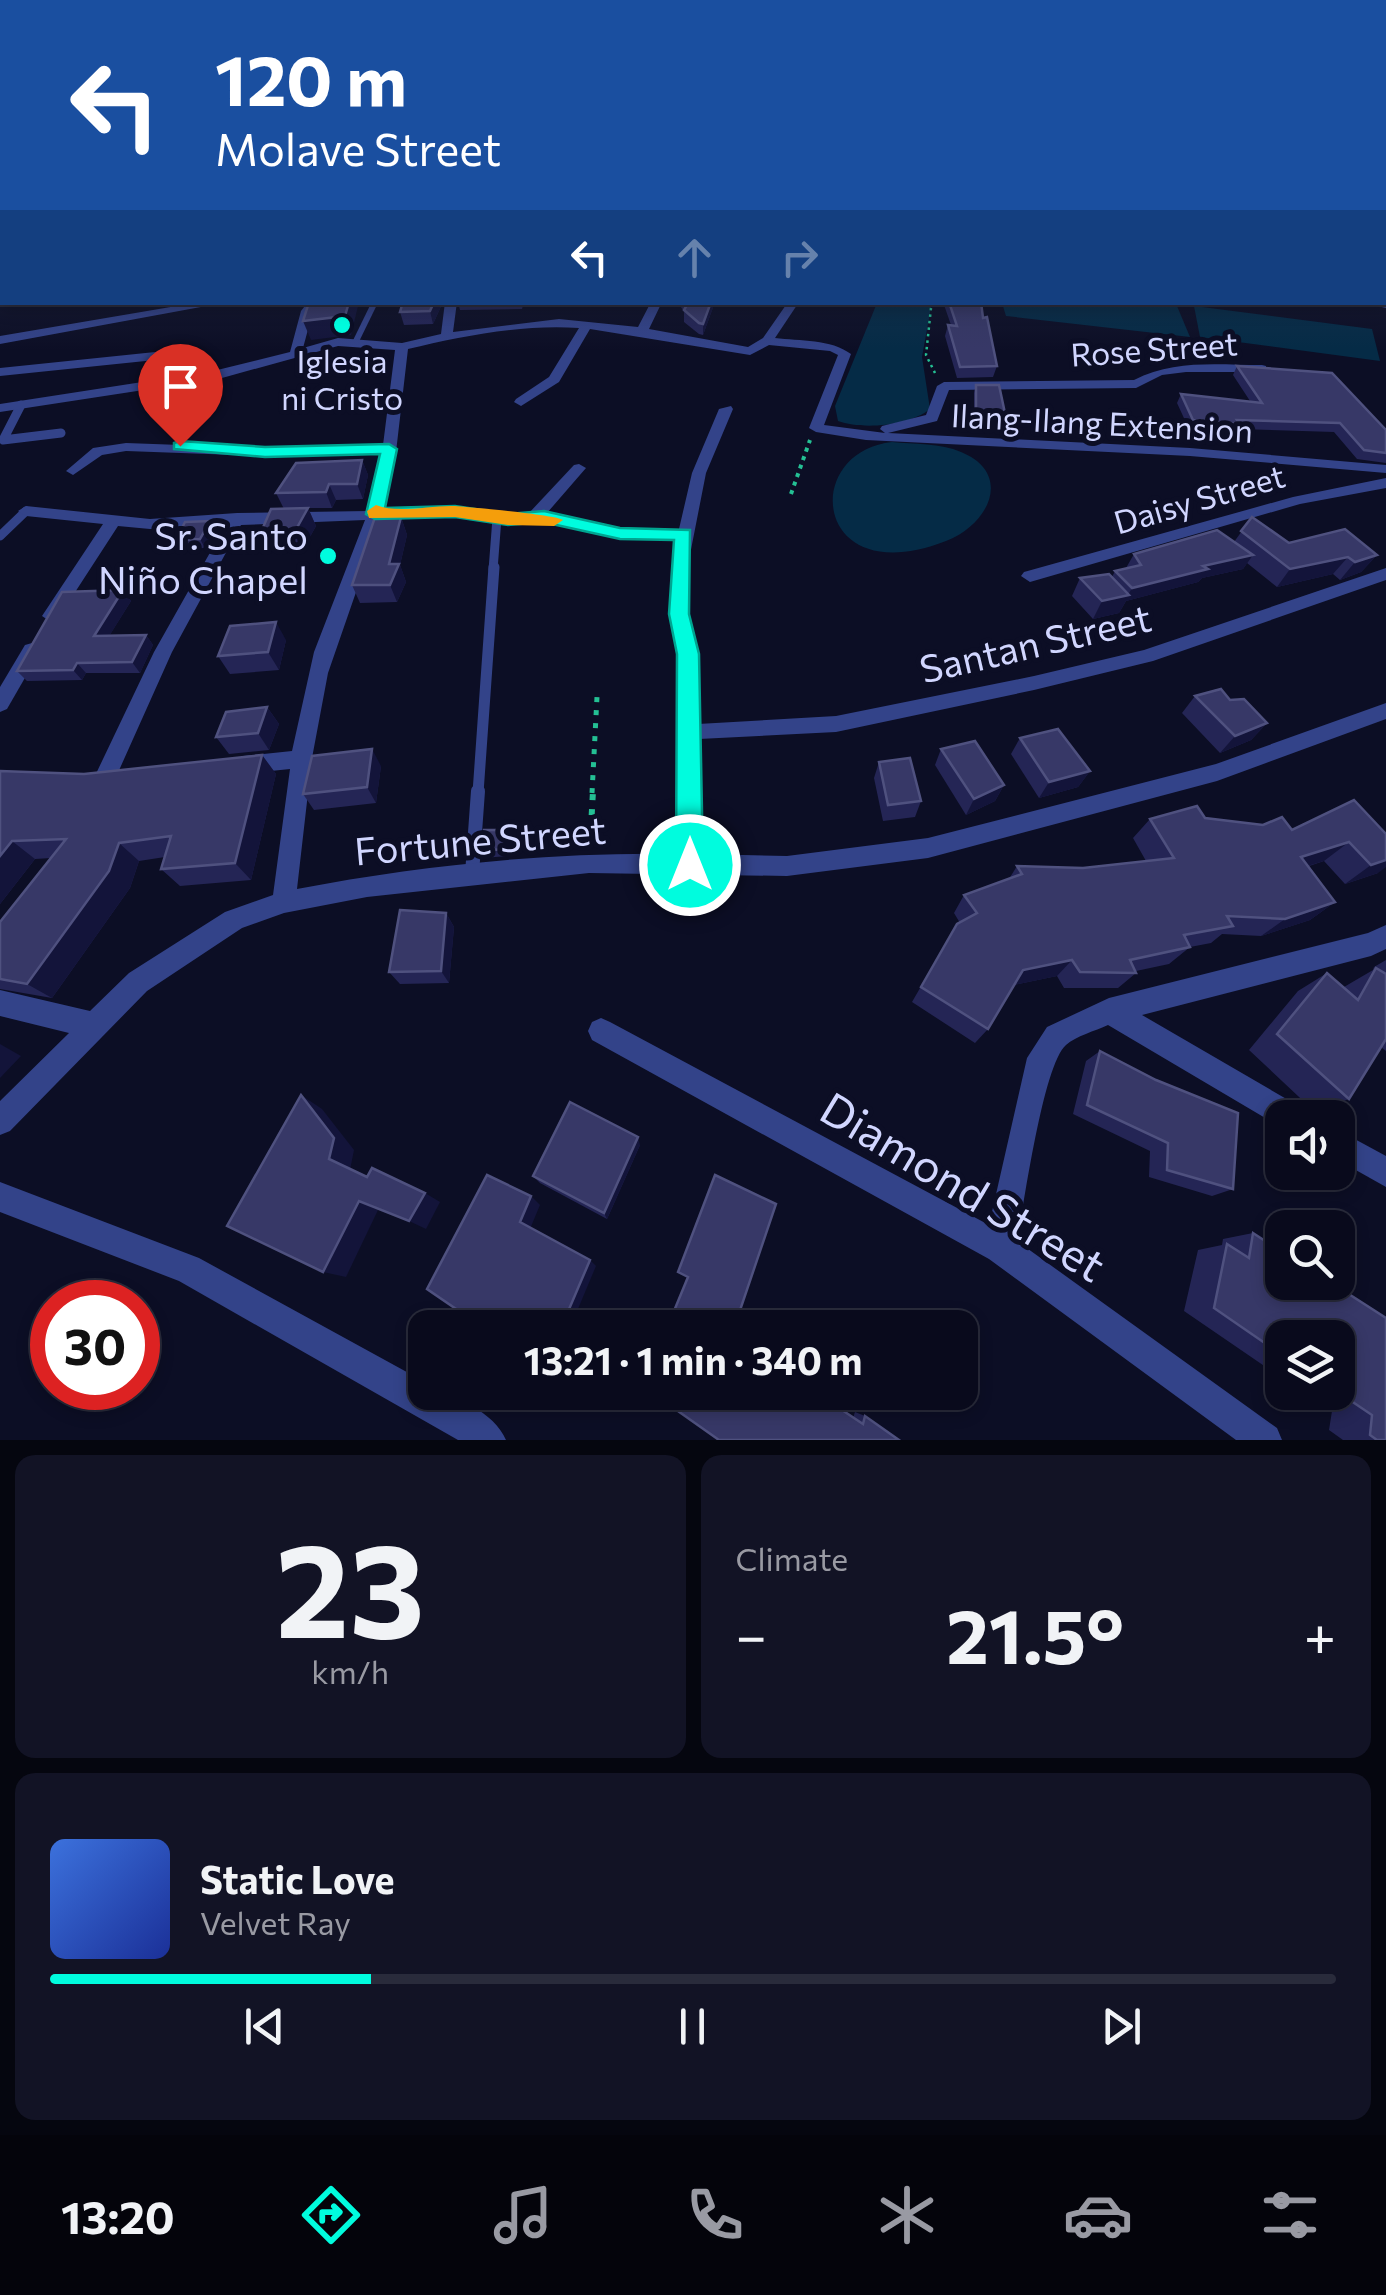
<!DOCTYPE html>
<html lang="en">
<head>
<meta charset="utf-8">
<style>
	:root { --surface:#090a1c; --page:#121325; --text:#f1f3f6; --muted:#999aa3; --line:#292b3b; --accent:#00fcde }
	body { margin:0; font-family:Commissioner,sans-serif; background:var(--page); color:var(--text); height:100vh; display:flex; flex-direction:column; font-size:38px; white-space:nowrap }
	* { box-sizing:border-box; margin:0 }
	p { font-size:32px; color:var(--muted) }
	.icon { flex:none; width:55px; height:55px; fill:none; stroke:currentColor; stroke-width:2; stroke-linecap:round; stroke-linejoin:round }
	.map { position:relative; height:1440px; overflow:hidden }
	.drawer { display:flex; flex-direction:column; gap:15px; padding:15px; background:#05060f; flex:1 }
	.drawer>* { flex:none }
	.banner { position:absolute; left:0px; top:0px; width:1388px; height:305px; box-shadow:0 5px 15px #0003,0 0 0 2px var(--line); background:#1a4fa0; color:#fff; overflow:hidden }
	.buttons { position:absolute; left:1265px; top:1100px; display:grid; gap:20px }
	.buttons a { display:grid; place-items:center; width:90px; height:90px; border-radius:20px; background:var(--surface); box-shadow:0 5px 15px #0003,0 0 0 2px var(--line); font-size:50px }
	.speed { position:absolute; left:30px; top:1280px; display:flex; gap:20px; font-size:50px; font-weight:700; text-align:center }
	.speed>* { display:grid; place-content:center; width:130px; height:130px; border-radius:50%; background:var(--surface); box-shadow:0 5px 15px #0003,0 0 0 2px var(--line); line-height:1 }
	.speed .limit { border:15px solid #d22; background:#fff; color:#111 }
	.pin { position:absolute; display:grid; place-items:center; width:85px; height:85px; color:#fff; margin:-102px -42px; border-radius:50% 50% 50% 0; rotate:-45deg; box-shadow:0 0 10px #0007 }
	.pin .icon { rotate:45deg }
	.me { position:absolute; width:110px; margin:-55px; rotate:0deg; stroke-linejoin:round; filter:drop-shadow(0 0 8px #0008) }
	.turn { display:flex; align-items:center; gap:35px; height:210px; padding:0 50px; font-size:45px }
	.turn .icon { width:130px; height:130px; stroke-width:2.5 }
	.turn b { display:block; font-size:70px; line-height:85px }
	.lanes { display:flex; align-items:center; height:95px; padding:0 50px; background:#0003; justify-content:center; gap:50px; direction:ltr }
	.lanes .off { opacity:.35 }
	.big { font-size:75px; font-weight:700; line-height:1.1 }
	.drawer .tile { flex:1; display:flex; flex-direction:column; justify-content:center; gap:15px; min-width:0; padding:0 35px; border-radius:20px; background:var(--page) }
	.drawer .dial { align-items:center; gap:0 }
	.dial b { font-size:130px; line-height:1 }
	.song { display:flex; align-items:center; gap:30px }
	.cover { width:120px; height:120px; border-radius:15px; background:linear-gradient(135deg,hsl(220 70% 55%),hsl(230 70% 35%)) }
	.played { height:10px; border-radius:5px; background:linear-gradient(90deg,var(--accent) 25%,var(--line) 25%) }
	.keys { display:flex; justify-content:space-around; direction:ltr }
	.heat { display:flex; justify-content:space-between; align-items:center; font-size:55px; direction:ltr }
	.drawer .tiles { flex:1; display:grid; gap:15px; grid-template-columns:1fr 1fr }
	.tile:last-child { grid-column:span 2 }
	.trip { position:absolute; left:408px; top:1310px; width:570px; height:100px; border-radius:20px; background:var(--surface); box-shadow:0 5px 15px #0003,0 0 0 2px var(--line); font-weight:700; line-height:100px; text-align:center }
	.tab-bar { display:flex; height:160px; justify-content:space-around; align-items:center; background:#04040b; color:var(--muted) }
	.tab-bar .icon { width:70px; height:70px }
	.tab-bar .current { color:var(--accent) }
	.tab-bar b { font-size:45px; color:var(--text) }
	.map>svg:first-child { display:block }
</style>
</head>
<body>
<div class="map">
<svg width="1386" height="1440" viewBox="0 0 1386 1440">
	<rect width="100%" height="100%" fill="#0c0e25"/>
	<g fill="#052b46">
		<path d="M877 303 931 307 922 357 930 409C909 426 862 430 838 421L835 406Z"/>
		<path d="M1134 303 1177 306 1190 337 1006 316 1002 303Z"/>
		<path d="M1194 306 1372 329 1380 361 1200 337Z"/>
		<path d="M892 442C913 444 941 443 961 452 1013 473 990 524 946 541 813 593 800 452 892 442Z"/>
	</g>
	<g fill="none" stroke-linecap="round" stroke-linejoin="round">
		<path stroke="#24c094" stroke-width="2.5" stroke-dasharray="2.5 4" stroke-linecap="butt" d="M931 308 926 355 935 373"/>
		<path stroke="#24c094" stroke-width="4" stroke-dasharray="4 5" stroke-linecap="butt" d="M791 494 810 440"/>
		<path stroke="#24c094" stroke-width="5" stroke-dasharray="5 8" stroke-linecap="butt" d="M592 793 597 697"/>
		<path stroke="#24c094" stroke-width="6" stroke-dasharray="6 9" stroke-linecap="butt" d="M590 845 593 791"/>
		<path stroke="#334389" stroke-width="6" d="M356 341 375 302"/>
		<g stroke="#334389" stroke-width="9">
			<path d="M21 405 3 440 61 433"/>
			<path d="M0 536 26 511"/>
			<path d="M493 570 497 518"/>
		</g>
		<path stroke="#334389" stroke-width="11" d="M478 793 494 567"/>
		<path stroke="#334389" stroke-width="14" d="M472 874 478 791"/>
		<g fill="#334389" fill-rule="evenodd">
			<path d="M200 302H228L0 344V336Z"/>
			<path d="M308 302H319L313 311 303 348 338 338 402 343 441 334 445 302H457L453 332 559 319 638 327 651 302H662L649 329 748 347 763 338 788 302H799L775 338C800 341 831 339 851 354L824 425 885 433 880 429 882 426 926 415 937 386 944 382 1134 380C1174 359 1218 365 1262 365L1266 366V372H1186L1162 375 1136 388 949 390 937 421 888 433 1190 448 1386 465V473L1190 456 866 440 816 432 809 428 838 355 830 351 769 345 750 355 590 329 559 382 521 406 514 402 516 399 549 377 579 328C523 324 462 336 408 349L396 452 384 510 455 507 508 515 529 513 574 465 579 464 586 468 547 513 620 528 679 529 692 473 719 409 731 406 733 409 706 473 687 570 688 614 697 654 698 724 836 716 1034 676 1144 650 1386 568V580L1153 661 1034 690 836 732 699 739 700 854 787 856 928 838 1216 764 1386 703V719L1217 781 928 858 787 876 589 873 367 897 284 913 242 928 147 991 10 1131 0 1135V1101L69 1033 0 1016V990L90 1011 129 973 225 912 273 895 290 769 243 774 236 771 233 765 236 759 243 756 292 751 314 652 365 520 241 525 172 652 112 786 104 789 96 786 93 780 154 652 225 526 150 529 118 526 57 620 51 622 42 616 103 524 26 516 18 511 26 506 150 519 237 513 368 511 381 454 265 456 126 451 102 455 73 475 66 471 93 448 126 443 265 448 383 445 395 350 338 346 222 378 0 412V404L194 374 185 361 165 359 0 376V368L165 351 193 355 205 373 290 352 301 311ZM455 517 508 525 544 522 620 538 677 539 671 570 670 614 679 654 678 854C551 852 422 865 297 889L312 758 328 673 381 520Z"/>
			<path d="M1360 302H1386V308Z"/>
			<path d="M1386 478V488L1300 504 1030 582 1021 576 1024 572 1293 497Z"/>
			<path d="M32 643 41 650 7 709 0 712V687L25 645Z"/>
			<path d="M1386 925V949L1371 956 1142 1015 1302 1108 1306 1118H1282V1128L1108 1025C1095 1031 1076 1036 1066 1045 1043 1065 1024 1205 1017 1241L1277 1428 1282 1440H1236L989 1259 592 1040 588 1031 592 1022 601 1018 610 1022 989 1225 1027 1058 1047 1027 1109 998 1368 933Z"/>
			<path d="M1338 1130 1386 1156V1187L1338 1160Z"/>
			<path d="M0 1182 199 1258 425 1382V1392C453 1392 495 1413 506 1440H458L179 1281 0 1212Z"/>
		</g>
		<rect fill="#9c58ff" fill-rule="evenodd" x="1385" y="148" width="1" height="5"/>
	</g>
	<g fill="#242555">
		<path d="M443 302 433 324 404 325 400 312Z"/>
		<path d="M458 302H524L522 309 460 310Z"/>
		<path d="M678 302H715L703 335 699 334 684 322V312Z"/>
		<path d="M943 302H981L983 318 997 366 993 377 957 378 945 336 948 325H951Z"/>
		<path d="M1237 366 1386 430V463L1357 459 1334 432 1238 429 1235 433 1189 429 1177 403 1181 394 1250 401 1233 375Z"/>
		<path d="M976 385 1006 418 1003 426 974 423V393Z"/>
		<path d="M362 460 368 475 363 499 336 500 332 508H308L316 526 302 551 270 550 261 532 284 509 276 493Z"/>
		<path d="M401 517 407 535 400 565 406 582 397 602 360 603 352 585Z"/>
		<path d="M1252 517 1289 543 1377 555 1361 572 1340 580 1333 574 1277 587 1247 563 1243 569 1202 578 1198 582 1126 601 1119 613 1093 619 1072 596 1080 578 1112 577 1115 571 1126 568 1134 554 1234 542Z"/>
		<path d="M215 530 205 548 181 549 176 540Z"/>
		<path d="M123 590 131 601 109 636 146 635 153 645 140 673H86L82 680 27 681 17 671Z"/>
		<path d="M286 640 279 670 230 674 218 656Z"/>
		<path d="M1195 696 1230 700 1267 723 1251 740 1220 753 1182 713Z"/>
		<path d="M267 707 279 724 269 750 229 754 216 737Z"/>
		<path d="M1020 738 1090 771 1078 787 1039 798 1011 754Z"/>
		<path d="M941 749 1004 785 995 801 966 815 935 765Z"/>
		<path d="M262 755 276 774 251 880 180 886 161 869 165 857 139 861 130 888 52 998 0 989V922L51 858 35 859 0 904V771L84 774Z"/>
		<path d="M879 762 921 801 915 817 883 821 874 778Z"/>
		<path d="M381 766 376 803 314 810 303 794Z"/>
		<path d="M1354 800 1378 873 1345 884 1324 861 1309 866 1335 902 1310 920 1261 936 1222 934 1211 943 1190 947 1169 964 1136 971V973L1118 988H1064L1057 976 1014 985 988 1029 975 1043 912 1002 957 924 960 923 954 913 964 895 1009 879 1017 866 1083 868 1146 861 1133 838 1150 819 1205 818 1292 830Z"/>
		<path d="M505 838 507 856 484 858 481 851Z"/>
		<path d="M446 913 454 927 449 983 400 984 389 972Z"/>
		<path d="M1386 960V1051L1381 1047 1349 1099 1315 1112 1249 1050 1298 991 1327 973 1344 987 1373 970 1374 967Z"/>
		<path d="M1100 1051 1156 1080 1233 1189 1212 1196 1149 1177 1150 1151 1073 1114 1086 1061Z"/>
		<path d="M640 1145 607 1219 540 1183 533 1176Z"/>
		<path d="M1253 1233 1330 1282 1386 1440H1343L1329 1430 1332 1411 1304 1392H1338V1338H1282V1378L1184 1311 1198 1250 1222 1245 1223 1239Z"/>
		<path d="M855 1412 865 1416 899 1440H719L853 1418Z"/>
	</g>
	<g fill="#13143a">
		<path d="M349 302H359L351 335 311 340 303 321Z"/>
		<path d="M434 302H443L433 324 430 311Z"/>
		<path d="M711 302H715L703 335V324Z"/>
		<path d="M362 460 368 475 363 499 357 484Z"/>
		<path d="M329 484 336 500 332 508 326 492Z"/>
		<path d="M308 508 316 526 302 551 294 533Z"/>
		<path d="M401 517 407 535 400 565 406 582 397 602 390 585 389 564Z"/>
		<path d="M210 521 215 530 205 548 200 539Z"/>
		<path d="M1253 555 1243 569 1202 578 1198 582 1126 601 1119 613 1093 619 1102 601 1128 595 1132 588 1203 566Z"/>
		<path d="M1377 555 1361 572 1340 580 1355 562Z"/>
		<path d="M1348 557 1333 574 1277 587 1290 569Z"/>
		<path d="M123 590 131 601 103 646 94 636Z"/>
		<path d="M276 622 286 640 279 670 268 652Z"/>
		<path d="M146 635 153 645 140 673 132 662Z"/>
		<path d="M77 663 86 673 82 680 73 670Z"/>
		<path d="M267 707 279 724 269 750 258 733Z"/>
		<path d="M1267 723 1251 740 1220 753 1235 736Z"/>
		<path d="M372 749 381 766 376 803 367 787Z"/>
		<path d="M262 755 276 774 251 880 235 863Z"/>
		<path d="M1090 771 1078 787 1039 798 1049 782Z"/>
		<path d="M1004 785 995 801 966 815 974 799Z"/>
		<path d="M12 841 35 859 0 904V856Z"/>
		<path d="M1349 842 1324 861 1278 875 1301 857Z"/>
		<path d="M119 843 139 861 130 888 52 998 27 984Z"/>
		<path d="M1386 860V867L1378 873 1345 884 1371 865Z"/>
		<path d="M1335 902 1310 920 1261 936 1285 919Z"/>
		<path d="M446 913 454 927 449 983 441 971Z"/>
		<path d="M1072 960 1057 976 1009 986 1023 970Z"/>
		<path d="M0 1044 21 1056 0 1078Z"/>
		<path d="M301 1095 322 1109 354 1150 350 1170 329 1159Z"/>
		<path d="M638 1137 640 1145 607 1219 604 1213Z"/>
		<path d="M425 1193 440 1202 426 1229 409 1221Z"/>
		<path d="M531 1196 540 1205 530 1229 520 1222Z"/>
		<path d="M359 1201 378 1210 346 1277 323 1272Z"/>
		<path d="M590 1260 596 1266 570 1328H561Z"/>
	</g>
	<g fill="#373867" stroke="#4f517f" stroke-width="2.5">
		<path d="M309 302H349L345 316 303 321Z"/>
		<path d="M403 302H434L430 311 400 312Z"/>
		<path d="M685 302H711L703 324 699 323 684 310 687 305Z"/>
		<path d="M949 302H981L983 318 987 317 997 366 960 367 948 325 957 326Z"/>
		<path d="M1237 366 1332 373 1386 430V453L1364 450 1340 423 1237 420 1240 424 1193 420 1181 394 1262 403Z"/>
		<path d="M976 385H999L1006 418 976 414Z"/>
		<path d="M362 460 357 484H329L326 492 276 493 296 463Z"/>
		<path d="M308 508 294 533 261 532 271 509Z"/>
		<path d="M375 517H401L389 564H399L390 585H352Z"/>
		<path d="M1252 517 1289 543 1345 529 1377 555 1355 562 1348 557 1290 569 1241 531Z"/>
		<path d="M210 521 200 539 176 540 185 522Z"/>
		<path d="M1217 530 1253 555 1203 566 1208 569 1132 588 1115 571 1141 565 1134 554Z"/>
		<path d="M1109 574 1129 595 1102 601 1080 578Z"/>
		<path d="M123 590 94 636 146 635 132 662 77 663 73 670 17 671 62 592Z"/>
		<path d="M276 622 268 652 218 656 230 626Z"/>
		<path d="M1221 689 1230 700 1244 699 1267 723 1235 736 1195 696Z"/>
		<path d="M267 707 258 733 216 737 226 712Z"/>
		<path d="M1058 729 1090 771 1049 782 1020 738Z"/>
		<path d="M975 741 1004 785 974 799 941 749Z"/>
		<path d="M372 749 367 787 303 794 312 756Z"/>
		<path d="M262 755 235 863 161 869 171 836 119 843 109 871 27 984 0 979V922L66 839 12 841 0 856V771L84 774Z"/>
		<path d="M910 758 921 801 888 805 879 762Z"/>
		<path d="M1354 800 1386 834V860L1371 865 1349 842 1301 857 1335 902 1285 919 1227 916 1233 926 1184 935 1190 947 1130 960 1136 973 1080 972 1072 960 1023 970 988 1029 921 987 957 924 977 913 964 895 1022 874 1017 866 1083 868 1174 858 1150 819 1197 806 1205 818 1263 825 1282 817 1292 830Z"/>
		<path d="M484 830H502L504 849 481 851Z"/>
		<path d="M400 910 446 913 441 971 389 972Z"/>
		<path d="M1376 968 1386 974V1039L1349 1099 1277 1034 1327 973 1358 1000Z"/>
		<path d="M1100 1051 1156 1080 1238 1113 1233 1189 1167 1170 1168 1143 1087 1105Z"/>
		<path d="M301 1095 334 1138 329 1159 367 1177 372 1168 425 1193 409 1221 359 1201 323 1272 227 1226Z"/>
		<path d="M570 1102 638 1137 604 1213 533 1176Z"/>
		<path d="M487 1175 531 1196 520 1222 590 1260 561 1328H472L475 1322 427 1289Z"/>
		<path d="M715 1175 776 1204 734 1328H667L688 1277 678 1272Z"/>
		<path d="M1253 1233 1282 1252V1282H1330L1386 1318V1440H1377L1370 1435 1372 1415 1338 1392V1338H1282V1355L1214 1308 1227 1244 1249 1258Z"/>
		<path d="M651 1392H815L863 1424 865 1416 899 1440H719Z"/>
	</g>
	<linearGradient id="sky" x2="0" y2="1"><stop stop-color="#070814"/><stop offset="0.42" stop-color="#2e3651"/><stop offset="1" stop-color="#2e3651" stop-opacity="0"/></linearGradient>
	<rect width="1386" height="350" fill="url(#sky)"/>
	<path fill="#00fcde" stroke="#00a490" stroke-width="2.5" d="M180 441 265 447 389 444 397 449 385 508 455 506 508 514 544 511 620 528 690 530 689 614 699 654 703 865 699 873 690 876 680 873 676 865 677 654 669 614 674 540 620 539 543 522 508 525 455 517 375 519 366 514 380 454 265 457 174 449V443Z"/>
	<path fill="#f59e0b" d="M376 505C399 514 430 505 455 506 470 507 557 515 563 520L554 526 508 525 455 517 369 518 367 511Z"/>
	<g fill="#00fcde" stroke="#0c0e25" stroke-width="4">
		<circle cx="342" cy="325" r="10"/>
		<circle cx="328" cy="556" r="10"/>
	</g>
	<g text-anchor="middle" dominant-baseline="central" stroke-width="10" stroke-linejoin="round" paint-order="stroke">
		<g font-size="32" fill="#d1d6ff" stroke="#0c0e25">
			<text transform="translate(1154 348) rotate(-4)">Rose Street</text>
			<text transform="translate(1102 422) rotate(3)">Ilang-Ilang Extension</text>
			<text transform="translate(1199 498) rotate(-16)">Daisy Street</text>
		</g>
		<g font-size="32" fill="#d1d6ff" stroke="#0c0e25">
			<text x="342" y="360">Iglesia<tspan x="342" dy="37">ni Cristo</tspan></text>
		</g>
		<g font-size="38" fill="#d1d6ff" stroke="#0c0e25" text-anchor="end">
			<text x="308" y="534">Sr. Santo<tspan x="308" dy="44">Niño Chapel</tspan></text>
		</g>
		<g font-size="38" fill="#d1d6ff" stroke="#0c0e25">
			<text transform="translate(1035 642) rotate(-13)">Santan Street</text>
			<text transform="translate(480 839) rotate(-5)">Fortune Street</text>
		</g>
		<g font-size="45" fill="#d1d6ff" stroke="#0c0e25">
			<text transform="translate(964 1185) rotate(31)">Diamond Street</text>
		</g>
	</g>
</svg>
<div class="buttons">
<a><svg class="icon" aria-label="sound" viewBox="0 0 24 24"><path d="M4 9h4l5-4v14l-5-4H4zM17 9q2 3 0 6"/></svg></a>
<a><svg class="icon" aria-label="search" viewBox="0 0 24 24"><circle cx="10" cy="10" r="6"/><path d="M15 15l6 6"/></svg></a>
<a><svg class="icon" aria-label="layers" viewBox="0 0 24 24"><path d="M12 4l9 5-9 5-9-5zM3 14l9 5 9-5"/></svg></a>
</div>
<div class="speed"><div class="limit">30</div></div>
<div class="pin" style="left:180px;top:446px;background:#d93025"><svg class="icon" aria-label="arrive" viewBox="0 0 24 24"><path d="M6 21V4h12l-3 4 3 4H6"/></svg></div>
<svg class="me" style="left:690px;top:865px" viewBox="-20 -20 40 40"><circle r="17" fill="#00fcde" stroke="#fff" stroke-width="3"/><path d="M0-11L8 9 0 5-8 9z" fill="#fff"/></svg>
<div class="trip">13:21 · 1 min · 340 m</div>
<div class="banner">
<div class="turn"><svg class="icon" aria-label="left" viewBox="0 0 24 24"><path d="M17 20v-9H6M10 6l-5 5 5 5"/></svg><div><b>120 m</b>Molave Street</div></div>
<div class="lanes"><svg class="icon" aria-label="left" viewBox="0 0 24 24"><path d="M17 20v-9H6M10 6l-5 5 5 5"/></svg><svg class="icon off" aria-label="ahead" viewBox="0 0 24 24"><path d="M12 20V5M6 11l6-6 6 6"/></svg><svg class="icon off" aria-label="right" viewBox="0 0 24 24"><path d="M7 20v-9h11M14 6l5 5-5 5"/></svg></div>
</div>
</div>
<section class="drawer">
<div class="tiles">
<div class="tile dial"><b>23</b><p>km/h</p></div>
<div class="tile"><p>Climate</p>
<div class="heat"><a>−</a><b class="big">21.5°</b><a>+</a></div>
</div>
<div class="tile">
<div class="song"><i class="cover"></i><div><b>Static Love</b><p>Velvet Ray</p></div></div>
<div class="played"></div>
<div class="keys"><svg class="icon" aria-label="previous" viewBox="0 0 24 24"><path d="M18 5L8 12l10 7zM5 5v14"/></svg><svg class="icon" aria-label="pause" viewBox="0 0 24 24"><path d="M8 5v14M16 5v14"/></svg><svg class="icon" aria-label="next" viewBox="0 0 24 24"><path d="M6 5l10 7-10 7zM19 5v14"/></svg></div>
</div>
</div>
</section>
<nav class="tab-bar">
<b>13:20</b>
<svg class="icon current" aria-label="directions" viewBox="0 0 24 24"><path d="M12 3l9 9-9 9-9-9zM9 14v-3h6M13 9l2 2-2 2"/></svg>
<svg class="icon" aria-label="music" viewBox="0 0 24 24"><path d="M9 18V5l10-2v13"/><circle cx="6" cy="18" r="3"/><circle cx="16" cy="16" r="3"/></svg>
<svg class="icon" aria-label="phone" viewBox="0 0 24 24"><path d="M5 4h4l2 5-3 2q2 4 5 5l2-3 5 2v4C11 20 4 13 5 4z"/></svg>
<svg class="icon" aria-label="climate" viewBox="0 0 24 24"><path d="M12 3v18M4 7l16 10M4 17L20 7"/></svg>
<svg class="icon" aria-label="car" viewBox="0 0 24 24"><path d="M5 17H2v-5l4-1 3-4h7l3 4 3 1v5h-3M9 17h6M6 11h13"/><circle cx="7" cy="17" r="2"/><circle cx="17" cy="17" r="2"/></svg>
<svg class="icon" aria-label="filters" viewBox="0 0 24 24"><path d="M4 7h16M4 17h16"/><circle cx="9" cy="7" r="2"/><circle cx="15" cy="17" r="2"/></svg>
</nav>
</body>
</html>
